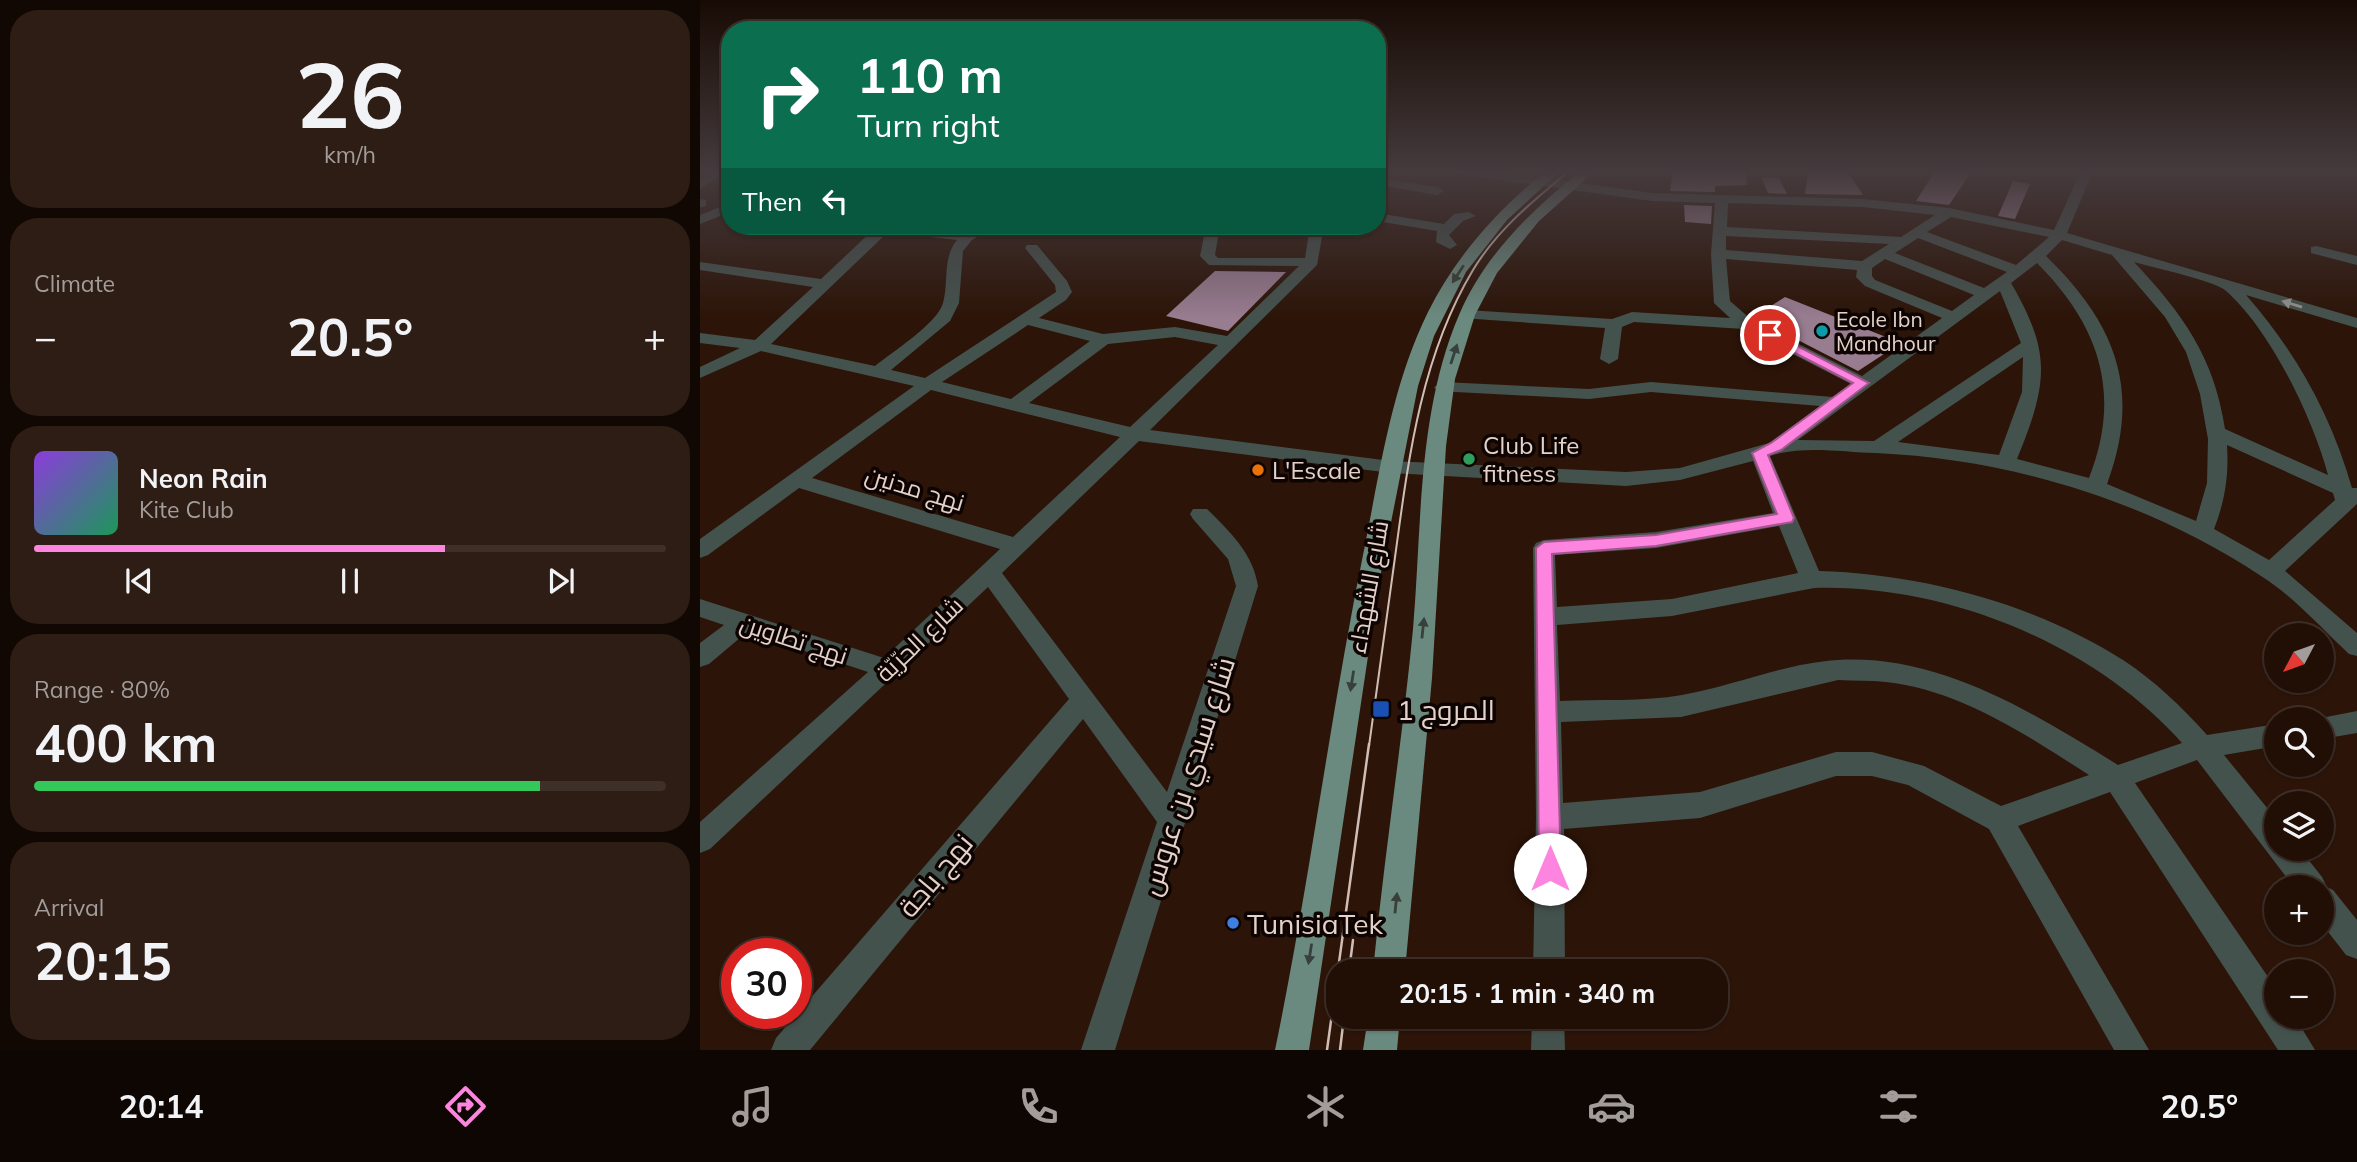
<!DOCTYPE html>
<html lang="en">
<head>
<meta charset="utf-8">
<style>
	:root { --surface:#210f06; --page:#2d1d14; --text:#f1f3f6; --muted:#a29c9b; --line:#3e2f28; --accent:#fe85df }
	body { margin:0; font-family:Mulish,Cairo,sans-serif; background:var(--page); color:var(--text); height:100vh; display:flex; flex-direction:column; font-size:26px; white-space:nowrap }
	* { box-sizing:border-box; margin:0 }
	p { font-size:23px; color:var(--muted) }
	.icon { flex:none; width:38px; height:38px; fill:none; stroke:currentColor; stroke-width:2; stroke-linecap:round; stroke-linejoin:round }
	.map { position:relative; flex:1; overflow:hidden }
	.panel { display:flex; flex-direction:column; gap:10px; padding:10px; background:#120803; width:700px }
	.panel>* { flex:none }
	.banner { position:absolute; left:21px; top:21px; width:665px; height:214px; border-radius:28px; box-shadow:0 2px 5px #0004,0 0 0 2px var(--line); background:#0b6e4f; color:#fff; overflow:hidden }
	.needle { width:46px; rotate:229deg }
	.controls { position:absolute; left:1564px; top:623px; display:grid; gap:14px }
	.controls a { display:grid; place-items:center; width:70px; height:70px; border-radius:50%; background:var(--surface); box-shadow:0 2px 5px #0004,0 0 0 2px var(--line); font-size:35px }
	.speed { position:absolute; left:21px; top:938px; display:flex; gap:14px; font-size:35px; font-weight:700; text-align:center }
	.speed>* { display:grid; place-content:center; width:91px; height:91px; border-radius:50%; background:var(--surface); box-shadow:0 2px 5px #0004,0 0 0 2px var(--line); line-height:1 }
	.speed .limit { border:10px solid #d22; background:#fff; color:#111 }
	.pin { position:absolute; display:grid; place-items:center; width:60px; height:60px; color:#fff; margin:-30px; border:4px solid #fff; border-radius:50%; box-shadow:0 2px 7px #0007 }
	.me { position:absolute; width:77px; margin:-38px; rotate:0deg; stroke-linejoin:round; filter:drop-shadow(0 0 5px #0008) }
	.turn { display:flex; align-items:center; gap:24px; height:147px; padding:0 21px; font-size:32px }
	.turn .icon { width:91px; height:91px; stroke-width:2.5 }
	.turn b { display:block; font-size:49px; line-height:60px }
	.then { display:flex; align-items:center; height:66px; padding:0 21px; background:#0003; gap:14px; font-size:26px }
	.big { font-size:52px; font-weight:700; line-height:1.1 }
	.panel .card { flex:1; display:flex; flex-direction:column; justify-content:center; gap:10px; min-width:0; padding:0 24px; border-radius:28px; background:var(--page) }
	.panel .dial { align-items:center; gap:0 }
	.dial b { font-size:91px; line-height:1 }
	.song { display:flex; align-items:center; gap:21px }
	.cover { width:84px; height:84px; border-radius:10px; background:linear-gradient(135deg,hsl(270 70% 55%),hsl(150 70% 35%)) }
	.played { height:7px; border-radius:4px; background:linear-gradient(90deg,var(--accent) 65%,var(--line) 65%) }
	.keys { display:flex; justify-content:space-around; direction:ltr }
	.heat { display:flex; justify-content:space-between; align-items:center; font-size:38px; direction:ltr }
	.charge { height:10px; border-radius:5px; background:linear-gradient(90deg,#34c759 80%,var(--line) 0) }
	.trip { position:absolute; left:626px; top:959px; width:402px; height:70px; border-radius:28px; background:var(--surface); box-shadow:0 2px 5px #0004,0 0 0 2px var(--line); font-weight:700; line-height:70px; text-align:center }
	.tabs { display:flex; height:112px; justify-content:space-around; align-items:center; background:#0d0602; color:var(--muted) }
	.tabs .icon { width:49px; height:49px }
	.tabs .selected { color:var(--accent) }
	.tabs b { font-size:32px; color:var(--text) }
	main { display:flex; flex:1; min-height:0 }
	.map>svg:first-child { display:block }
</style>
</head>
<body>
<main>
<section class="panel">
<div class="card dial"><b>26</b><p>km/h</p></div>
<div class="card"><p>Climate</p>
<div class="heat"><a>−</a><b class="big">20.5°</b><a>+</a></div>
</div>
<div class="card">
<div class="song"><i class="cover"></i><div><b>Neon Rain</b><p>Kite Club</p></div></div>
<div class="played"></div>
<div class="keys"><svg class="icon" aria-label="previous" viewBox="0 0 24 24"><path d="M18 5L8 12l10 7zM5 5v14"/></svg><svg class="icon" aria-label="pause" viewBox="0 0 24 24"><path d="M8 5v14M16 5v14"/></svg><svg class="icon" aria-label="next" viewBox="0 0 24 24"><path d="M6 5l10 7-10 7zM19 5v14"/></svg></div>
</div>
<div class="card"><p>Range · 80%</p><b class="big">400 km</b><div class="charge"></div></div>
<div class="card"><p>Arrival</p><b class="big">20:15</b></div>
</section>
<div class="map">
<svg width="1657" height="1050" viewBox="0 0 1657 1050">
	<rect width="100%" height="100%" fill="#2c1408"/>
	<g fill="#987c90">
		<path d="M973 171H1046L1047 185 1015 186V192L970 191Z"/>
		<path d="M1108 171H1147L1163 195 1105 194Z"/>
		<path d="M1235 171H1272L1249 205 1216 201Z"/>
		<path d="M1061 177 1079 178 1087 194 1068 193Z"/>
		<path d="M1313 181 1330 184 1315 219 1298 216Z"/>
		<path d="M984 205 1012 206 1011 224 985 222Z"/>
		<path d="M515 271 586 272 528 331 466 316Z"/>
		<path d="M1085 297 1201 343 1158 371 1053 317Z"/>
	</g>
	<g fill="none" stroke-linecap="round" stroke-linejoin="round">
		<g fill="#44524d" fill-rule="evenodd">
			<path d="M11 171H26L0 189V179Z"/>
			<path d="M758 171H793L952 193 1163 199 1249 208 1354 230 1381 171H1393L1367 233 1657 318V328L1546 295C1596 352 1631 415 1652 488H1657V504L1585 571 1657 633V656L1649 654C1621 628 1593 596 1561 576 1448 501 1311 459 1176 453 1143 452 1101 445 1070 456L1119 571C1223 574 1335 604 1423 660 1455 681 1482 707 1507 735L1577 724V746L1524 755 1577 820V849H1600L1622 877 1627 887 1633 890 1657 920V959L1646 955 1622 924V887H1594L1497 760 1435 783 1577 990V1017H1595L1615 1050H1578L1410 792 1318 826 1449 1050H1414L1289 829 1208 785 1172 776H1136L1000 818 864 829 865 971H833L836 817 833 548 836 543 844 540 956 532 1073 513 1053 461 980 480 926 486 691 473 439 441 302 573 467 792 536 586 528 559 493 519 490 514 493 509H507C530 532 553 553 558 586L415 1050H381L457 822 383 719 110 1050H71L76 1038 369 699 288 587 10 849 0 853V822L168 672 47 632 9 664 0 667V643L24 625 0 617V599L184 658 300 549 99 488 8 555 0 558V539L214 386 61 351 0 378V367L40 348 0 343V333L55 340 113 287 0 270V262L121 279 174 229 170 226H209L265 233 279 226H296L272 240 263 251 259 303 250 321 191 370 225 378 356 292 355 285 325 248 327 245H337L367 281 372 292 366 300 339 318 403 334 475 327 527 336 599 266 509 265 500 256 506 226H520L515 255 518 258H605L610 226H624L617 265 450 430 691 461 926 472 980 468 1069 443 1120 406 951 392 889 399 737 391 734 387 743 382 889 389 951 382 1133 397 1151 384 1044 329 934 322 922 327 918 359 909 364 900 359 905 328 761 318V312L767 310 912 319 932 312 1030 318 1014 303 1011 254 1015 203 952 201 764 175ZM1028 203 1163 207 1235 215 1201 237 1027 227ZM1251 217 1349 237 1316 265 1227 232ZM188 232 257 240C242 258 249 282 243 303 237 324 192 352 175 366L71 344ZM1026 236 1189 244 1162 261 1026 250ZM1218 238 1307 272 1284 288 1195 253ZM1362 240 1412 255 1465 317 1486 352 1500 394 1508 439 1507 483 1496 521 1407 484C1442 390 1416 324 1346 256ZM1026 259 1157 270 1156 277 1165 286 1242 318 1162 376 1053 321 1030 301ZM1185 259 1274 295 1252 311 1175 280 1172 276V268ZM1434 262C1452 267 1514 281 1525 290 1570 329 1613 418 1628 475L1525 429C1514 357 1483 314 1434 262ZM1337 263C1400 326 1422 394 1389 478L1317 459C1348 383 1352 353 1311 283ZM1300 291 1321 343 1174 441 1098 440ZM328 325 390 341 311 399 242 382ZM475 337 518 345 430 427 329 403 408 344ZM1323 357 1322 392 1299 455 1198 442ZM231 390 420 437 313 537 112 478ZM1527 445 1633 493 1635 500 1569 560 1514 529C1525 501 1529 475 1527 445ZM1079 526 1098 573 972 599 857 607 855 555 956 548ZM1114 588C1246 584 1394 644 1482 743L1418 765C1335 714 1241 654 1138 660 1085 663 1034 686 982 695 943 702 900 699 860 701L857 625 972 616ZM1138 680C1154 681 1170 680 1186 682 1260 690 1328 736 1389 775L1301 806 1224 766 1172 752H1136L1000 792 863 803 861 722 981 717Z"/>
			<path d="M677 178 737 187 744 191 737 195 679 185Z"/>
			<path d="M0 199 6 200V206L0 207Z"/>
			<path d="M30 203V212L0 224V215Z"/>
			<path d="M769 212 776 216 763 221 749 235 757 245 750 249 736 242 737 231 677 221V213L744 224 754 214Z"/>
			<path d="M1616 246 1657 256V265L1611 253V247Z"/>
			<path d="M1657 711V733L1622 739V719H1616Z"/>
			<path d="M832 1017H864L865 1050H831Z"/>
		</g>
		<g fill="#6b8a7f" fill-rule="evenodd">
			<path d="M846 171H860L807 220 766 272 734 336 718 386 679 583 609 1050H575C610 881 631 709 666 540 681 464 693 383 728 312 756 256 798 209 846 171Z"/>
			<path d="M881 171H895L839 221 797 273 775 315 755 379 746 446 732 678 705 971H673C684 857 702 743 713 629 722 525 717 413 759 315 784 256 831 210 881 171Z"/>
			<path d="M668 1017H700L697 1050H663Z"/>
		</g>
		<path stroke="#d0beb6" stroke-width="2" d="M669 746C678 681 687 616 696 550 709 454 722 355 773 270 797 230 834 200 869 171"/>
		<g stroke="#d0beb6" stroke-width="2.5">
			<path d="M649 971 653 940"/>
			<path d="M627 1050 669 744"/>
			<path d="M640 1050 644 1017"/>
		</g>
	</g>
	<defs><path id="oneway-solid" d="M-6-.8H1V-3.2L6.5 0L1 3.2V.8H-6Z" transform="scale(1.75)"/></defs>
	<g fill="#37403a">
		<use href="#oneway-solid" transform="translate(758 274) rotate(123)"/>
		<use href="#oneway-solid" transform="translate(754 354) rotate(-72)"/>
		<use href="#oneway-solid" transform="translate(723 628) rotate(-84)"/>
		<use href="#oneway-solid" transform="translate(652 681) rotate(99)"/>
		<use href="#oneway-solid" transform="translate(696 903) rotate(-84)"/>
		<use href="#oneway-solid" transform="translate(610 954) rotate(99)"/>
	</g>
	<use fill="#94928c" href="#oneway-solid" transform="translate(1592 304) rotate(-163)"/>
	<linearGradient id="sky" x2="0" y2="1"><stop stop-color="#180b04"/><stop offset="0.54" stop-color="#453a3d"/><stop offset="1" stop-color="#453a3d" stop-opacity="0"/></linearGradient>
	<rect width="1657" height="318" fill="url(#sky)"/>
	<path fill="#fe85df" stroke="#a55691" stroke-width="2" d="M1070 332 1169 383 1081 450 1068 455 1094 518 1092 522 956 546 852 554 861 869 858 876 850 879 842 876 839 869 836 548 844 542 956 535 1077 514 1052 453 1071 443 1153 383 1066 338V333Z"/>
	<circle fill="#0f9aa8" stroke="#0d0402" stroke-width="2.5" cx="1122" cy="331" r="7"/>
	<circle fill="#2e9e5b" stroke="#0d0402" stroke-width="2.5" cx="769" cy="459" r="7"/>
	<circle fill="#e8710a" stroke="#0d0402" stroke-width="2.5" cx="558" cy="470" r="7"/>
	<rect fill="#1a4fb4" stroke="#0d0402" stroke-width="2.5" x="672" y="700" width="18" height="18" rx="3.5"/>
	<circle fill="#3f7fe0" stroke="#0d0402" stroke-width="2.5" cx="533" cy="923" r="7"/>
	<g text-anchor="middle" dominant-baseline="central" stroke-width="7" stroke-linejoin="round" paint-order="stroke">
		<g font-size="21" fill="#e3d1ca" stroke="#0d0402" text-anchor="start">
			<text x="1136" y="319">Ecole Ibn<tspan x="1136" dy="24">Mandhour</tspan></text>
		</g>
		<g font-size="24" fill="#e3d1ca" stroke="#0d0402" text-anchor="start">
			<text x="783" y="445">Club Life<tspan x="783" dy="28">fitness</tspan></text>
			<text x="572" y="470">L'Escale</text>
		</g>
		<g font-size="24" fill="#e3d1ca" stroke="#0d0402">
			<text transform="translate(215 488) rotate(17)">نهج مدنين</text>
			<text transform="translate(668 587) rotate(-80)">شارع الشهداء</text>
			<text transform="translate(94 639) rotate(18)">نهج تطاوين</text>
			<text transform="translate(219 639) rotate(-44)">شارع الحرّيّة</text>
		</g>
		<g font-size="28" fill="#e3d1ca" stroke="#0d0402" text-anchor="start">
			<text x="697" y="709">المروج 1</text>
			<text x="547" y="923">TunisiaTek</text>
		</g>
		<g font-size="28" fill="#e3d1ca" stroke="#0d0402">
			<text transform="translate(487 776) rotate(-72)">شارع سيدي بن عروس</text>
			<text transform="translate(235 875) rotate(-50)">نهج باجة</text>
		</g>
	</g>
</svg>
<div class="controls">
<a><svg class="needle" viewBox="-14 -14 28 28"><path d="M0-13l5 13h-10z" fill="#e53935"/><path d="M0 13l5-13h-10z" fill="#a29c9b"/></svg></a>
<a><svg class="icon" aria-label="search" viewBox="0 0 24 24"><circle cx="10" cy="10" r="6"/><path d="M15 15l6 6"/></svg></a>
<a><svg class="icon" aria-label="layers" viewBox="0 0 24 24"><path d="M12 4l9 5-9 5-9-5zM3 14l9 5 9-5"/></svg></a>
<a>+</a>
<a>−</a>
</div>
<div class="speed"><div class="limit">30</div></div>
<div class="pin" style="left:1070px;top:335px;background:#d93025"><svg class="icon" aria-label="arrive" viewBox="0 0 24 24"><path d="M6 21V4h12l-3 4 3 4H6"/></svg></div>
<svg class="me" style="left:850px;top:869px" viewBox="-20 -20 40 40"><circle r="19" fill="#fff"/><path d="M0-13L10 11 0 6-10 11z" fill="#fe85df"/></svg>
<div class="trip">20:15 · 1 min · 340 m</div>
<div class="banner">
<div class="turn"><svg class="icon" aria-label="right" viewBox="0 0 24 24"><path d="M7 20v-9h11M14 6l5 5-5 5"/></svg><div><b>110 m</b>Turn right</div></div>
<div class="then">Then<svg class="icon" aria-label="left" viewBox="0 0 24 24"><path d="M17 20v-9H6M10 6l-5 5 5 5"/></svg></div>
</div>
</div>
</main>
<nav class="tabs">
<b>20:14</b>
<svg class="icon selected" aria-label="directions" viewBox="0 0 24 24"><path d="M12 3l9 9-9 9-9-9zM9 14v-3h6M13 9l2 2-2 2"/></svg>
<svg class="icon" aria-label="music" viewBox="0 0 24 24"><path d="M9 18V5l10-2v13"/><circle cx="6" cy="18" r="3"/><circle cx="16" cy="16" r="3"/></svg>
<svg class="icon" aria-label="phone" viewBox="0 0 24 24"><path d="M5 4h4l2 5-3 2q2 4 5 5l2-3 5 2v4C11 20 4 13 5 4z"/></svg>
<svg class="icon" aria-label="climate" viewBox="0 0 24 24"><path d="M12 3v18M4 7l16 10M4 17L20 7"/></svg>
<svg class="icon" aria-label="car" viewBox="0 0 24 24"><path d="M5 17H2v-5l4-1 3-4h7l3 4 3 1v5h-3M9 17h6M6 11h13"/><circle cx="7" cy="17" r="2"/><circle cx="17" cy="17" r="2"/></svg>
<svg class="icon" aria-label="filters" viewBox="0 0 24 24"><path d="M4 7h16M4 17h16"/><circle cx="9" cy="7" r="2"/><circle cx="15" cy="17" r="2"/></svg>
<b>20.5°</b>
</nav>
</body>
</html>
